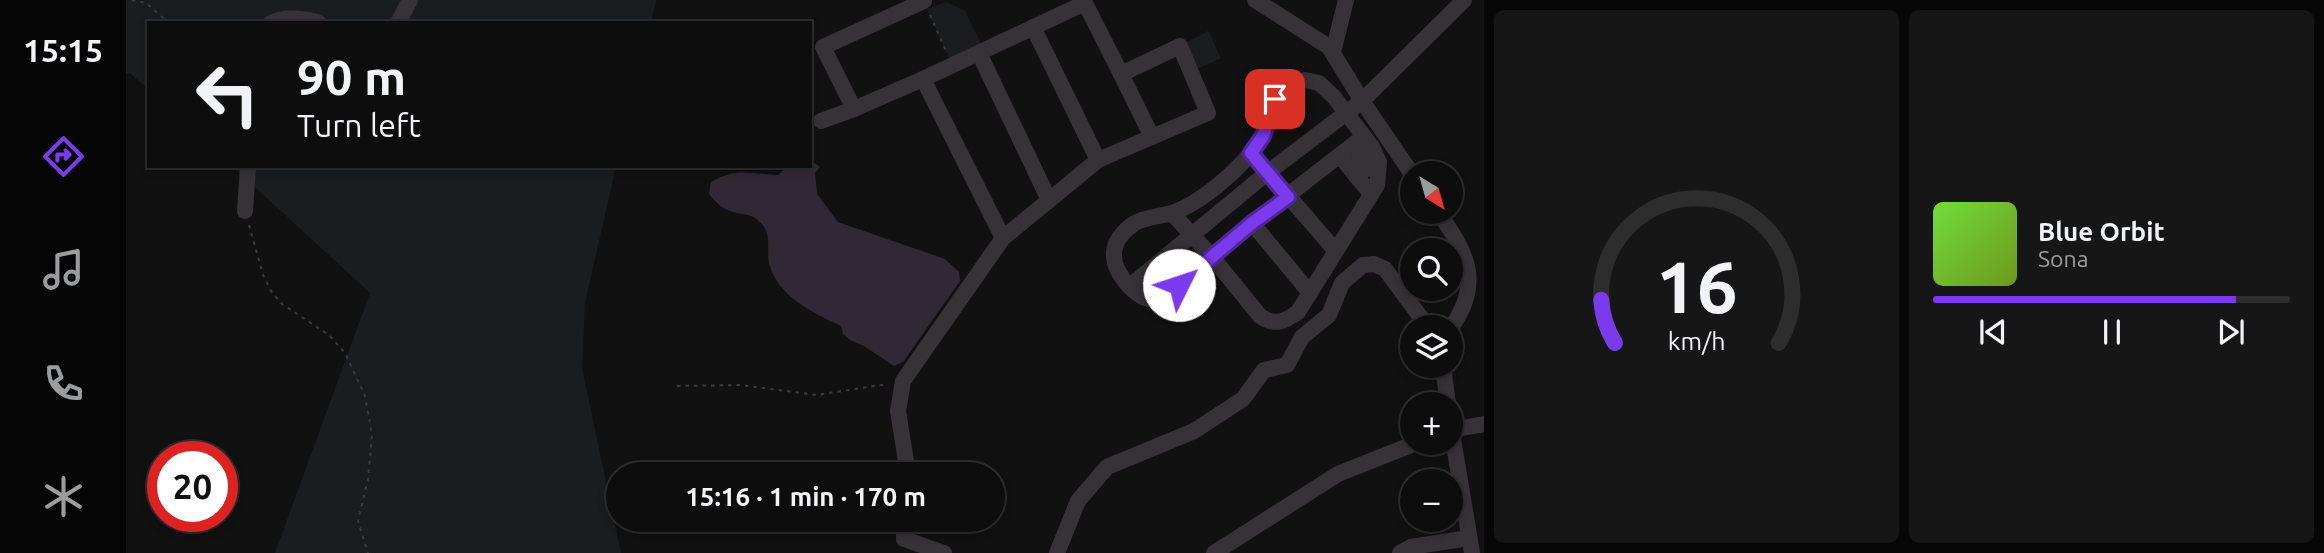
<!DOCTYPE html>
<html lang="en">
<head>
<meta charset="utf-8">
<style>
	:root { --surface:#0e0d0e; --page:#171617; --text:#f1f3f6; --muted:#9b9c9e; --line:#2e2d2e; --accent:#7c3aed }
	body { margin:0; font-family:Ubuntu,sans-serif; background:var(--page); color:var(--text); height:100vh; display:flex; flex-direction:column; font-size:26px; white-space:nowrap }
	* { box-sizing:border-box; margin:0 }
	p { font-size:23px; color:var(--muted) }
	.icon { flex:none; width:38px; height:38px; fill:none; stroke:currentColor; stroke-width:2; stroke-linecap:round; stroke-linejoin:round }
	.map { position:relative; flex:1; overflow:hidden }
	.details { display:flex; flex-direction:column; gap:10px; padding:10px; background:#080708; width:840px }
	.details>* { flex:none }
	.top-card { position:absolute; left:21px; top:21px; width:665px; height:147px; border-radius:0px; box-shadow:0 4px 10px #0003,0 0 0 2px var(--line); background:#0e0d0e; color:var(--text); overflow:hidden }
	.needle { width:46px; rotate:143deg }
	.buttons { position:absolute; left:1274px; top:161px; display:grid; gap:14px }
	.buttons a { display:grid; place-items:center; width:63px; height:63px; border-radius:50%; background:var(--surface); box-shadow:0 4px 10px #0003,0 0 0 2px var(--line); font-size:35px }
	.speed { position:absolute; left:21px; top:441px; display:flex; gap:14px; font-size:35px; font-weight:700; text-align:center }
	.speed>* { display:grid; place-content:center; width:91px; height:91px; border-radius:50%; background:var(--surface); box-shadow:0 4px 10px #0003,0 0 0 2px var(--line); line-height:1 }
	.speed .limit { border:10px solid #d22; background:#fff; color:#111 }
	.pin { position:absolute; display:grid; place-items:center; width:60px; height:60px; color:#fff; margin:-30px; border-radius:14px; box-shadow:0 4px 10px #0006 }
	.me { position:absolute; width:77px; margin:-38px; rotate:49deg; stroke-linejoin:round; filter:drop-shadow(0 0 5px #0008) }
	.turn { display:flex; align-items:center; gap:24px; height:147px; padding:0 35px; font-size:32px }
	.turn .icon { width:91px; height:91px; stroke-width:2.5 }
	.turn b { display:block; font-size:49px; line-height:60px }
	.details .widget { flex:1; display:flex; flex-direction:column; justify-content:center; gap:10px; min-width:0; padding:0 24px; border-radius:10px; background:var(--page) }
	.details .dial { align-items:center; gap:0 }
	.dial svg { height:182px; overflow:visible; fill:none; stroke:var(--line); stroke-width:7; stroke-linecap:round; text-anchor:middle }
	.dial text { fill:var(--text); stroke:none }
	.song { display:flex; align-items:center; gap:21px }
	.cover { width:84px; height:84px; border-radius:10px; background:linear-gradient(135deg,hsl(100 70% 55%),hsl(80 70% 35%)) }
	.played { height:7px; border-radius:4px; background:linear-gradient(90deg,var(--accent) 85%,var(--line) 85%) }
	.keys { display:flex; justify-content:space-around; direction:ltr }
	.details .tiles { flex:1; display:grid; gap:10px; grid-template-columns:repeat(2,1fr) }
	.trip { position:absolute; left:480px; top:462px; width:399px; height:70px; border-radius:35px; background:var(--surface); box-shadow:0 4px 10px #0003,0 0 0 2px var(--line); font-weight:600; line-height:70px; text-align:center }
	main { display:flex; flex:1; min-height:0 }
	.tabs { display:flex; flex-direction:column; width:126px; justify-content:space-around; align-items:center; background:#060506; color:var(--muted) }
	.tabs .icon { width:49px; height:49px }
	.tabs .selected { color:var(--accent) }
	.tabs b { font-size:32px; color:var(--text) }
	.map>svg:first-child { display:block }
</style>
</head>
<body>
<main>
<nav class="tabs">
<b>15:15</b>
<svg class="icon selected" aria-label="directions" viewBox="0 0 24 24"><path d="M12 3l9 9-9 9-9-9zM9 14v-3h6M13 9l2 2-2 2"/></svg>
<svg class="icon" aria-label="music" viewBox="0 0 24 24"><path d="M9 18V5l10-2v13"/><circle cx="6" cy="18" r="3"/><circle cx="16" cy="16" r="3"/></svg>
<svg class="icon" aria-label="phone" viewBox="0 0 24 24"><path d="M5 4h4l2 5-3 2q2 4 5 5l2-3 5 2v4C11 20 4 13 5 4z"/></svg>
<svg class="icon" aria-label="climate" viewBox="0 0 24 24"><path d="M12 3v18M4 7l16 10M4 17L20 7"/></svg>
</nav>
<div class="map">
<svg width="1358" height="553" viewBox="0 0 1358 553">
	<rect width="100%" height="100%" fill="#121112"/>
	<g fill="#1a1d20">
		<path d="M0 0H530L525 23H23V90L4 73 0 74Z"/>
		<path d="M820 2 839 11 858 50 826 65 801 9Z"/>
		<path d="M1082 31 1095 58 1065 72 1054 46Z"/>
		<path d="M106 166H490L459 303 456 368 495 553H149L244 293Z"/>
	</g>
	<path fill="#312835" d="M684 160 694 167 689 173 691 194 712 222 819 259 833 272 834 281 777 362 768 366 738 346 724 340 717 334 715 326C687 313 651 296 643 263 640 248 647 235 634 222 626 213 614 215 604 211 595 208 589 201 583 194L585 182C611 167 623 174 652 175L661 166H684Z"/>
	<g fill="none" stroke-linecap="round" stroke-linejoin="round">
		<g stroke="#3e383e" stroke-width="2" stroke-dasharray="3.5 5" stroke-linecap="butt">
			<path d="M6 0 20 3 43 23"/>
			<path d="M804 15 820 51"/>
			<path d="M123 225 137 275 145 291 156 304 203 335 219 353 239 396 246 435 242 479 232 521 242 553"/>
			<path d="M551 386 614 385 691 395 761 384"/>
		</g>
		<g stroke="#373237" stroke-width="16">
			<path d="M1129 0 1203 47 1236 101 1286 174"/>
			<path d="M959 3 995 74 1054 46 1082 113 972 160 877 238 797 79Z"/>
			<path d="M145 23C157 16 180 18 193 23"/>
			<path d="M272 23 284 0"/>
			<path d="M907 27 972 160"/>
			<path d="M1207 52 1220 0"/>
			<path d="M853 53 923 200"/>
			<path d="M995 74 1026 137"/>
			<path d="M1179 80 1193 83 1208 97 1246 147 1253 162 1251 185 1172 312C1159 322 1148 326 1134 316L1086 257 1046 213C1075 203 1112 171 1130 146 1150 118 1139 92 1179 80Z"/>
			<path d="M728 109 697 47 798 1"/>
			<path d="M695 121 728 109 797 79"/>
			<path d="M1125 153 1209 250"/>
			<path d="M1214 156 1245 194"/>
			<path d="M1230 176 1242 167 1232 153 1246 147"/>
			<path d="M119 211 122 166"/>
			<path d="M1312 212C1341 253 1357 282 1325 328"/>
			<path d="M1046 213C1035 216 1019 217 1009 223 982 241 982 263 1003 286 1013 296 1021 302 1036 299L1126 223 1237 137"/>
			<path d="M1126 223 1184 293"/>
			<path d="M1004 286 1141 173 1236 101 1338 0"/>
			<path d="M1317 366 1322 404"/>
			<path d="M1325 427 1346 553"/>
			<path d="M1325 430 1358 424"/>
			<path d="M782 474 772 411 777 381 877 238"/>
			<path d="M778 520V539L818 553"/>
			<path d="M931 553 952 501 981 467 1068 431 1117 399 1138 370 1161 365 1176 337 1203 315 1216 283 1237 265 1248 264 1259 269 1302 327"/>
			<path d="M1088 553 1212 474 1290 443"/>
			<path d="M1274 553 1285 547 1343 538"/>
		</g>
	</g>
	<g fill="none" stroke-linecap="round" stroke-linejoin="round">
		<defs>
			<path id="route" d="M1053 285 1126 223 1162 197 1125 153 1137 136 1149 99"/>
		</defs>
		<use href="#route" stroke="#51269a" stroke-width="18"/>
		<use href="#route" stroke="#7c3aed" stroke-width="12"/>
	</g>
</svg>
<div class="buttons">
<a><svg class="needle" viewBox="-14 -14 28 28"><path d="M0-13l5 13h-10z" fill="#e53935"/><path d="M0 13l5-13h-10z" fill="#9b9c9e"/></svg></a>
<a><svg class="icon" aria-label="search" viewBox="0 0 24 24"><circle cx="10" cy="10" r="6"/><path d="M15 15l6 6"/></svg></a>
<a><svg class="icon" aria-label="layers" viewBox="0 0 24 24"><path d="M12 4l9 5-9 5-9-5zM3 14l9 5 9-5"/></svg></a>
<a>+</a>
<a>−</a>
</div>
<div class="speed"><div class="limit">20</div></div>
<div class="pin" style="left:1149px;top:99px;background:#d93025"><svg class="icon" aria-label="arrive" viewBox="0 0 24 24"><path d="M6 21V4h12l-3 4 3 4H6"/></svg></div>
<svg class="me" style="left:1053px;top:285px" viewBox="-20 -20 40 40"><circle r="19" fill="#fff"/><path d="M0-13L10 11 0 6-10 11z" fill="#7c3aed"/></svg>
<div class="trip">15:16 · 1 min · 170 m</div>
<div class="top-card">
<div class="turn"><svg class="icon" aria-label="left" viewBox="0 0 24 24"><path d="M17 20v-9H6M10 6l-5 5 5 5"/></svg><div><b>90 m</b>Turn left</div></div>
</div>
</div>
<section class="details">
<div class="tiles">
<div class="widget dial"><svg viewBox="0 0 100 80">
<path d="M14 69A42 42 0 1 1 86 69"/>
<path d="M14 69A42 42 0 0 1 8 50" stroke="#7c3aed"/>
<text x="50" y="56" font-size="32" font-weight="700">16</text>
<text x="50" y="72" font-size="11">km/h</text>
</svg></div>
<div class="widget">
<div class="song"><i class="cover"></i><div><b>Blue Orbit</b><p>Sona</p></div></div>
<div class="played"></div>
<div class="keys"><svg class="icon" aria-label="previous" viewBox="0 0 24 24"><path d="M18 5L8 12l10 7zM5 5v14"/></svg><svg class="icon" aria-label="pause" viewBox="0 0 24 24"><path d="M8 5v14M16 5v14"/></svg><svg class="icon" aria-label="next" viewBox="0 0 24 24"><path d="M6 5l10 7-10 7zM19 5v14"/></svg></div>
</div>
</div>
</section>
</main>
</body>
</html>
